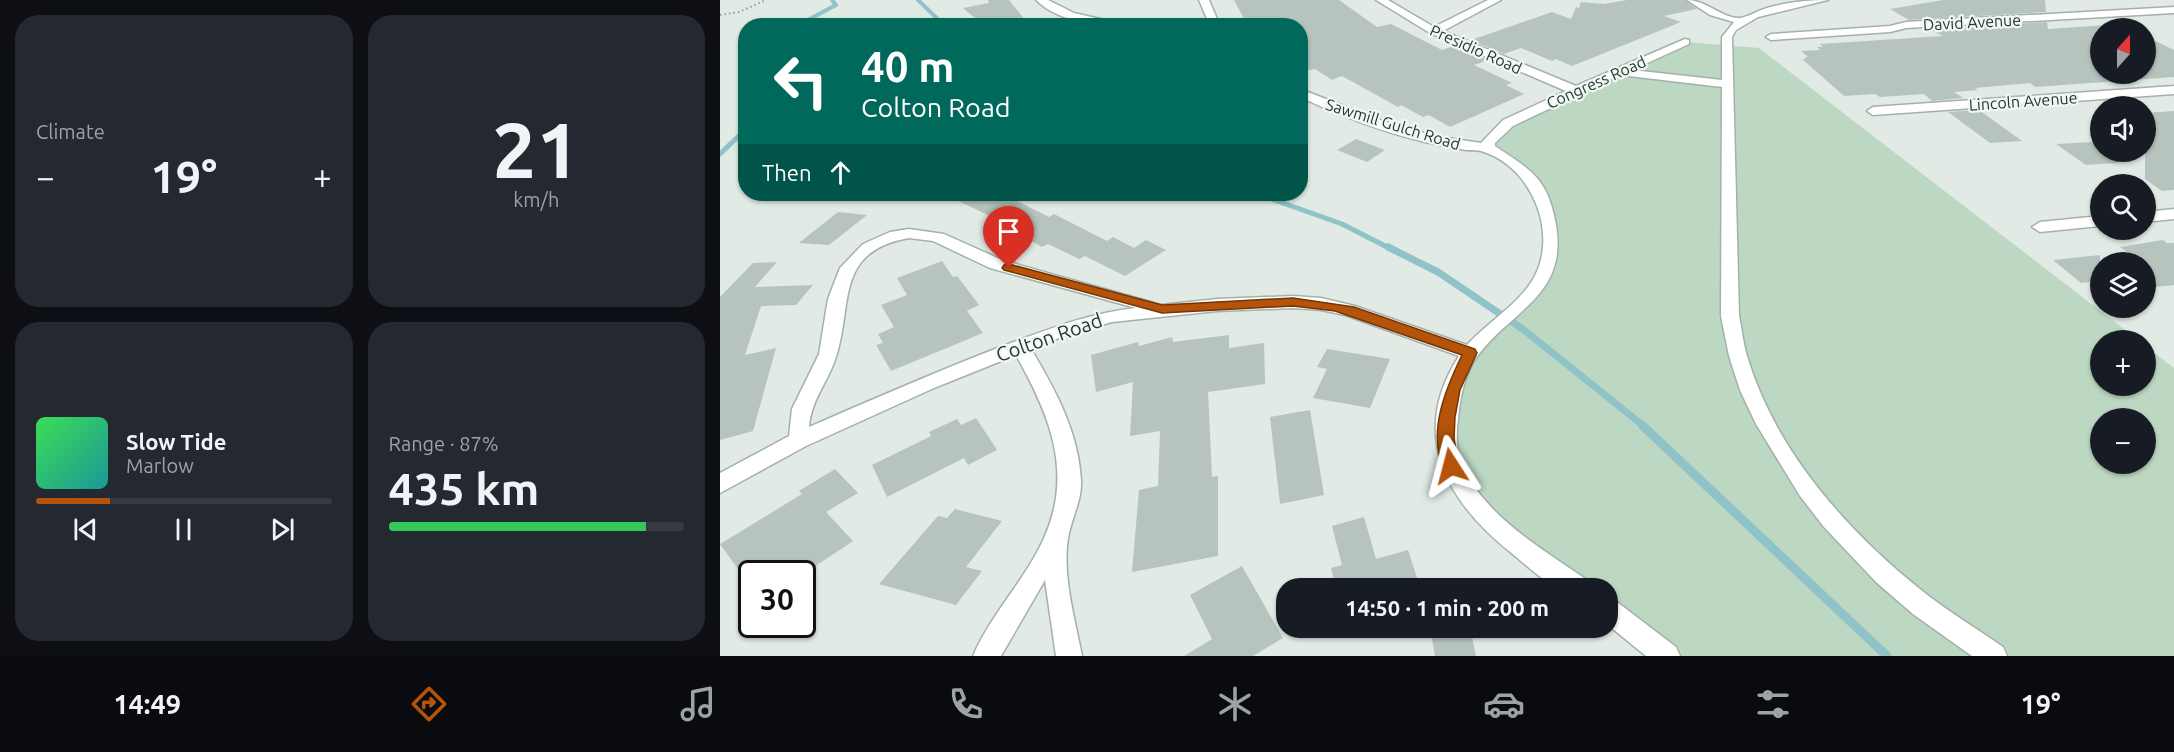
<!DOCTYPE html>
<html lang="en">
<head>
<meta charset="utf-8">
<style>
	:root { --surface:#171b24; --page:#242831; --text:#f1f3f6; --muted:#9ea1a6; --line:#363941; --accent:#b45309 }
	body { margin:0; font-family:Ubuntu,sans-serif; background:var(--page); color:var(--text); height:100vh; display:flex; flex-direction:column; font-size:22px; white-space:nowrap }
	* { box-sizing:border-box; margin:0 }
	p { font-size:20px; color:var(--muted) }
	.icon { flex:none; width:33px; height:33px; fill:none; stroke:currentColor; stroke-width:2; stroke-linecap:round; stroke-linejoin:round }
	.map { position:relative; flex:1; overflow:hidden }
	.drawer { display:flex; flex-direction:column; gap:15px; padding:15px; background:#0d0f14; width:720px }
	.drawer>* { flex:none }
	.banner { position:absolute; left:18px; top:18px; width:570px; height:183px; border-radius:24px; box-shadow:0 2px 4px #0004; background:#00695c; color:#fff; overflow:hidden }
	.needle { width:39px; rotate:21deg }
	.buttons { position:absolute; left:1370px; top:18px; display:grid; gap:12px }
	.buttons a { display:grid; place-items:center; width:66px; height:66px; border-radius:50%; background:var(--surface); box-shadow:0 2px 4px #0004; font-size:30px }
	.speed { position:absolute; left:18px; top:560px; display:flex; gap:12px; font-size:30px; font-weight:700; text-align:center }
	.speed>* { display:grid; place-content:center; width:78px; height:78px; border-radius:50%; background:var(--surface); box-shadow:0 2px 4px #0004; line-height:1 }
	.speed .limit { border:3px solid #111; border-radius:9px; background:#fff; color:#111 }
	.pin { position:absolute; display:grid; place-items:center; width:51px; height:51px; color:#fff; margin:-62px -26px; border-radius:50% 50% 50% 0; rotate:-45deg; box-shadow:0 0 6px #0007 }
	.pin .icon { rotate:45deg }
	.me { position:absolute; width:66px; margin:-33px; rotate:351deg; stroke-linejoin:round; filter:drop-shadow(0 0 4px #0008) }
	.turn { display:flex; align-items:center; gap:21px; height:126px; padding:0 24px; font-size:27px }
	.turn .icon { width:78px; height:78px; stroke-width:2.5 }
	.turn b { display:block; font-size:42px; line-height:51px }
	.then { display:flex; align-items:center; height:57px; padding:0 24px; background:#0003; gap:12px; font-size:22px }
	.big { font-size:45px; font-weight:600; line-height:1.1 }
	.drawer .widget { flex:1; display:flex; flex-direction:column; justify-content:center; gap:9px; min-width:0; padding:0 21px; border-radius:24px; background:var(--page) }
	.drawer .dial { align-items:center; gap:0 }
	.dial b { font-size:78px; line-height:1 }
	.song { display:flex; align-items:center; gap:18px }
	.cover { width:72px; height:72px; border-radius:9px; background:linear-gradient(135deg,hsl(130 70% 55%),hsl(180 70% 35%)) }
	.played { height:6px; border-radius:3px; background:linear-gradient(90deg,var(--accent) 25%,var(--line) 25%) }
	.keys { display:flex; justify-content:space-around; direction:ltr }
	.heat { display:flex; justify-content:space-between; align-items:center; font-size:33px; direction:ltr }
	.charge { height:9px; border-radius:4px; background:linear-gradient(90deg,#34c759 87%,var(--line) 0) }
	.drawer .tiles { flex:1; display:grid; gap:15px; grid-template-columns:repeat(2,1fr) }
	.trip { position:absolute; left:556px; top:578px; width:342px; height:60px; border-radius:24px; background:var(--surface); box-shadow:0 2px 4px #0004; font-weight:600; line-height:60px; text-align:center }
	.dock { display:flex; height:96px; justify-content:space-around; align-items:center; background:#090b0e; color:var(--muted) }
	.dock .icon { width:42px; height:42px }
	.dock .current { color:var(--accent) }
	.dock b { font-size:27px; color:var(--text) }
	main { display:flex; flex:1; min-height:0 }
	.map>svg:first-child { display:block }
</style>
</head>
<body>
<main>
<section class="drawer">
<div class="tiles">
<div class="widget"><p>Climate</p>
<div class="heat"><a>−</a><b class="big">19°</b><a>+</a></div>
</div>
<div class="widget dial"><b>21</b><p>km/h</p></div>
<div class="widget">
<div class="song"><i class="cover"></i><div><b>Slow Tide</b><p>Marlow</p></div></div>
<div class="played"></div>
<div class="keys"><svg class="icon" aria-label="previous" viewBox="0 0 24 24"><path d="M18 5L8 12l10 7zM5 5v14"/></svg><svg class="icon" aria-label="pause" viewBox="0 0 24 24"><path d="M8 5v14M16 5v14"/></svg><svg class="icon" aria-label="next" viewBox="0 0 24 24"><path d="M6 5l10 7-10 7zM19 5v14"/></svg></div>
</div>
<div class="widget"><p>Range · 87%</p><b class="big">435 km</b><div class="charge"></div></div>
</div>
</section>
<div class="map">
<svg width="1454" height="656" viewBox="0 0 1454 656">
	<rect width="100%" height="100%" fill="#e1eae5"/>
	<path fill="#bcd8c2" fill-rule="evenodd" d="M965 42 1039 48 1418 340H1380V386H1425V346L1454 368V656H947L888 610V588H858L772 521 726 439 741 370 816 285 830 237 812 180 768 148 788 123ZM1380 418H1425V464H1380Z"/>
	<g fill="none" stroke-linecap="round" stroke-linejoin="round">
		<g stroke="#8fc3c8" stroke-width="4">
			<path d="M198 0 225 26"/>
			<path d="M82 26 84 22 116 5 112 0"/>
		</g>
		<g stroke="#8fc3c8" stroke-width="5">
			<path d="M0 154 26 129"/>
			<path d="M538 194 622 224 671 249"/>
		</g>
		<path stroke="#8fc3c8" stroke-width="7" d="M668 247 718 272 804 330 925 427"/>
		<path stroke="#8fc3c8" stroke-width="9" d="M923 426 1167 656"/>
	</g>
	<g fill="#b7c4be">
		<path d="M268 0H289L310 26H265L243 8 269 3Z"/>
		<path d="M514 0H619L657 27 671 24 722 50 734 46 768 60 754 65 792 83 786 85 804 94 730 127 709 115 703 117 681 105 678 107 622 76 612 80 595 69 590 70 580 65V26H528Z"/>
		<path d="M907 0H965L977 9 944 16 961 22 852 66 836 59 832 61 801 48 784 54 751 40 832 12 851 19 856 7 859 8 861 2 884 4Z"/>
		<path d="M1223 0H1325L1326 12 1189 20 1170 9Z"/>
		<path d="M1327 22 1328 29 1401 24 1410 28H1380V74H1425V36L1454 50V77L1315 87 1310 83 1255 88 1258 90 1234 92 1243 98 1212 101 1204 94 1160 97 1155 94 1124 96 1082 59H1087L1084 57H1088L1081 51 1100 50 1097 47H1103L1100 44 1223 36 1209 29Z"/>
		<path d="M1259 110 1302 141 1270 143 1228 112Z"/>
		<path d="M1454 111V190L1442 191 1425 179V113Z"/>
		<path d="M636 139 665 150 647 162 617 150Z"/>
		<path d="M1371 142 1380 148V152L1398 163 1366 165 1336 144Z"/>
		<path d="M224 194H284L329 217 334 214 387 241 393 237 414 248 426 240 446 250 405 276 365 256 359 259 328 244 322 247 275 221 278 220Z"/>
		<path d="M118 212 147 215 109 245 79 243Z"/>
		<path d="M1443 240 1447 243H1454V285L1425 288V262H1421L1400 247Z"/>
		<path d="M1380 255V281L1361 283 1333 260Z"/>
		<path d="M222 261 233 277 237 276 259 305 247 311 263 333 171 371 156 345 163 343 158 334 174 327 161 305 187 295 177 278Z"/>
		<path d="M57 262 35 287 93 285 76 305 41 306 25 355 56 348 33 431 0 440V297L33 263Z"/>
		<path d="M509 335V348L544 343 545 384 488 392 492 477 498 476V556L412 572 419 490 438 486 440 431 410 436 413 382 376 392 371 355 418 342 419 346 452 337 453 342Z"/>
		<path d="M607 349 670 359 650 408 593 398 607 369 597 367Z"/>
		<path d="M590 410 604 495 560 504 550 417Z"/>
		<path d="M256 418 277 450 248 465 244 458 167 497 152 465 211 436 209 432 237 419 241 425Z"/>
		<path d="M115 469 138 493 106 512 133 541 85 573H21L0 544 82 494 79 491Z"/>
		<path d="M235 509 282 521 246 567 262 571 236 605 159 584 218 516 227 518Z"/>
		<path d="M644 517 656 559 688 550 698 581 674 588H616L611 568 622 565 612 526Z"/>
		<path d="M522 566 563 638 533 656H464L492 639 470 595Z"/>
		<path d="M710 627H750L756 656H715Z"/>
	</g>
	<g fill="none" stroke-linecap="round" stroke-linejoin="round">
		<defs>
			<g id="street">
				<path d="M316 0H328L354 13 411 26C380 26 339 23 316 0Z"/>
				<path d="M479 0H489L500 26H490Z"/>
				<path d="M656 0H668L714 27 768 0H781L723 31 856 86 965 39 969 40V44L912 70 1002 80V37L1014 22 990 15 967 0C986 0 1003 19 1020 18 1028 17 1039 10 1047 8 1067 2 1087 0 1108 0L1038 17 1016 30 1012 37 1019 316C1022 329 1023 343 1027 356 1055 450 1126 530 1201 590 1227 611 1256 628 1283 647L1287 656H1252L1193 614 1156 582 1104 527 1080 496 1036 424 1020 390 1009 356 1001 316 1002 87 900 75 793 126 775 143V146C811 170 828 178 836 225 848 297 790 310 756 358 744 376 740 398 738 419 736 434 736 454 743 468 768 518 822 549 867 580L870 588C861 588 846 591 838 588 825 583 805 564 794 555 727 503 688 435 739 356L625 315 601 310 573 308 497 311 392 322 349 334 311 349C335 389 359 433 361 481 362 501 351 519 348 538 342 576 355 619 362 656H336L325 580 281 656H253C271 614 306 579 324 538 354 472 329 414 296 355L214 388 86 446 0 493V473L69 436 72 409 99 354 108 299 120 268 143 244 170 232 189 229 224 234 282 260 441 305 497 299 573 296 601 298 635 306 747 345C767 323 796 306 812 281 840 236 813 168 764 152 759 150 751 150 746 150 732 148 719 145 705 142 662 132 621 116 580 97V89L676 126 721 137 761 143 783 120 846 91 710 33ZM189 238 213 241 270 268 416 308C368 313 324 331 280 347 216 372 153 399 89 427 91 400 108 382 116 357 133 305 114 251 189 238Z"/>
				<path d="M1454 7V13L1186 28 1170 32 1051 40 1046 37 1051 34 1170 26 1186 22Z"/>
				<path d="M1454 86V94L1153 115 1147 111 1153 107Z"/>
				<path d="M1454 209V219L1425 222V212Z"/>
				<path d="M1380 216V226L1320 232 1312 227 1320 222Z"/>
				<path d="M888 598 897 602 956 647 960 656H926L888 625Z"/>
			</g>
		</defs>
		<use href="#street" stroke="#a4b1ab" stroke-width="3"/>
		<path stroke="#85a99c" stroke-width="2" stroke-dasharray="1.5 3" stroke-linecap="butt" d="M0 15 19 12 46 0"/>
		<use href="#street" fill="#fff" fill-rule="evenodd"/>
	</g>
	<path fill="#b45309" stroke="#753606" stroke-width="1.5" d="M289 264 442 305 573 298 634 307 755 349 757 353 740 390 735 417 734 439 739 466 737 471 731 472 725 471C706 434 726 388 742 355L615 311 573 306 442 313 284 270 282 268 284 265Z"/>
	<g text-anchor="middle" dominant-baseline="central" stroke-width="4.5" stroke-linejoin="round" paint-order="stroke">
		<g font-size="16" fill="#233831" stroke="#f1f7f3">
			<text transform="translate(1252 22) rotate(-3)">David Avenue</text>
			<text transform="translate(756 49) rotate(24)">Presidio Road</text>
			<text transform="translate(876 82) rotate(-24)">Congress Road</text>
			<text transform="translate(1303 101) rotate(-4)">Lincoln Avenue</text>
			<text transform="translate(673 124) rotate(17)">Sawmill Gulch Road</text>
		</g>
		<g font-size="20" fill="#233831" stroke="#f1f7f3">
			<text transform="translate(329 337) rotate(-19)">Colton Road</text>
		</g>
	</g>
</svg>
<div class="buttons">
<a><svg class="needle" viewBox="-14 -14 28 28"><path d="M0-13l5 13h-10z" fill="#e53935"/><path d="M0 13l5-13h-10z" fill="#9ea1a6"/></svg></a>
<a><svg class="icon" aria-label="sound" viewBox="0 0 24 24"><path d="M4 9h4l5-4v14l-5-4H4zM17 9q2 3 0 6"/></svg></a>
<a><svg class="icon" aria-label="search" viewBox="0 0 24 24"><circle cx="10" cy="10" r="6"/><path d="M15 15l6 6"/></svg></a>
<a><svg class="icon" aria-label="layers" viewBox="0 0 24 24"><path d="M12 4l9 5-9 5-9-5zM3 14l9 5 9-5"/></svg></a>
<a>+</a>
<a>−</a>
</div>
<div class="speed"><div class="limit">30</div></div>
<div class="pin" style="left:289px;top:268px;background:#d93025"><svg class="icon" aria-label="arrive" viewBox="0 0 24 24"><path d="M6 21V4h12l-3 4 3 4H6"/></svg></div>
<svg class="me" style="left:731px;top:466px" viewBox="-20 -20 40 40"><path d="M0-17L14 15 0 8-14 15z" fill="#b45309" stroke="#fff" stroke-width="4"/></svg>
<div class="trip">14:50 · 1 min · 200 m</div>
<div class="banner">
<div class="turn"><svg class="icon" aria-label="left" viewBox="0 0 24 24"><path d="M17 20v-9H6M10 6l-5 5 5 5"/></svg><div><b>40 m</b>Colton Road</div></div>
<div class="then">Then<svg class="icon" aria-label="ahead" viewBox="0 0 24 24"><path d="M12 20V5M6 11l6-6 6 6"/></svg></div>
</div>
</div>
</main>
<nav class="dock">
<b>14:49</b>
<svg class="icon current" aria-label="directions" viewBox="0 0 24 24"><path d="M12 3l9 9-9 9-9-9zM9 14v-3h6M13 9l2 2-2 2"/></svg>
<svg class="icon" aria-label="music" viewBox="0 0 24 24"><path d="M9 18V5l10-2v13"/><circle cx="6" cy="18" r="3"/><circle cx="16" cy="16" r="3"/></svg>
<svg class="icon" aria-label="phone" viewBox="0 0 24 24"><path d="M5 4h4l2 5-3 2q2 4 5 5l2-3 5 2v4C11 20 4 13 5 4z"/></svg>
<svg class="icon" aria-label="climate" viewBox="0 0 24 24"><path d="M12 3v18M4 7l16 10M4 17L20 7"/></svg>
<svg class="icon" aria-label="car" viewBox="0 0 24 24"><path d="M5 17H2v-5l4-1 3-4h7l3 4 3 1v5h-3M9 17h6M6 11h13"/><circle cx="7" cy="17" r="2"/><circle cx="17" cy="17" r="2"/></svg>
<svg class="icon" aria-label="filters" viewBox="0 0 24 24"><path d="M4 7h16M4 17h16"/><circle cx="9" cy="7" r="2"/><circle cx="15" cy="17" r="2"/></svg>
<b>19°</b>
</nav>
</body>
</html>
